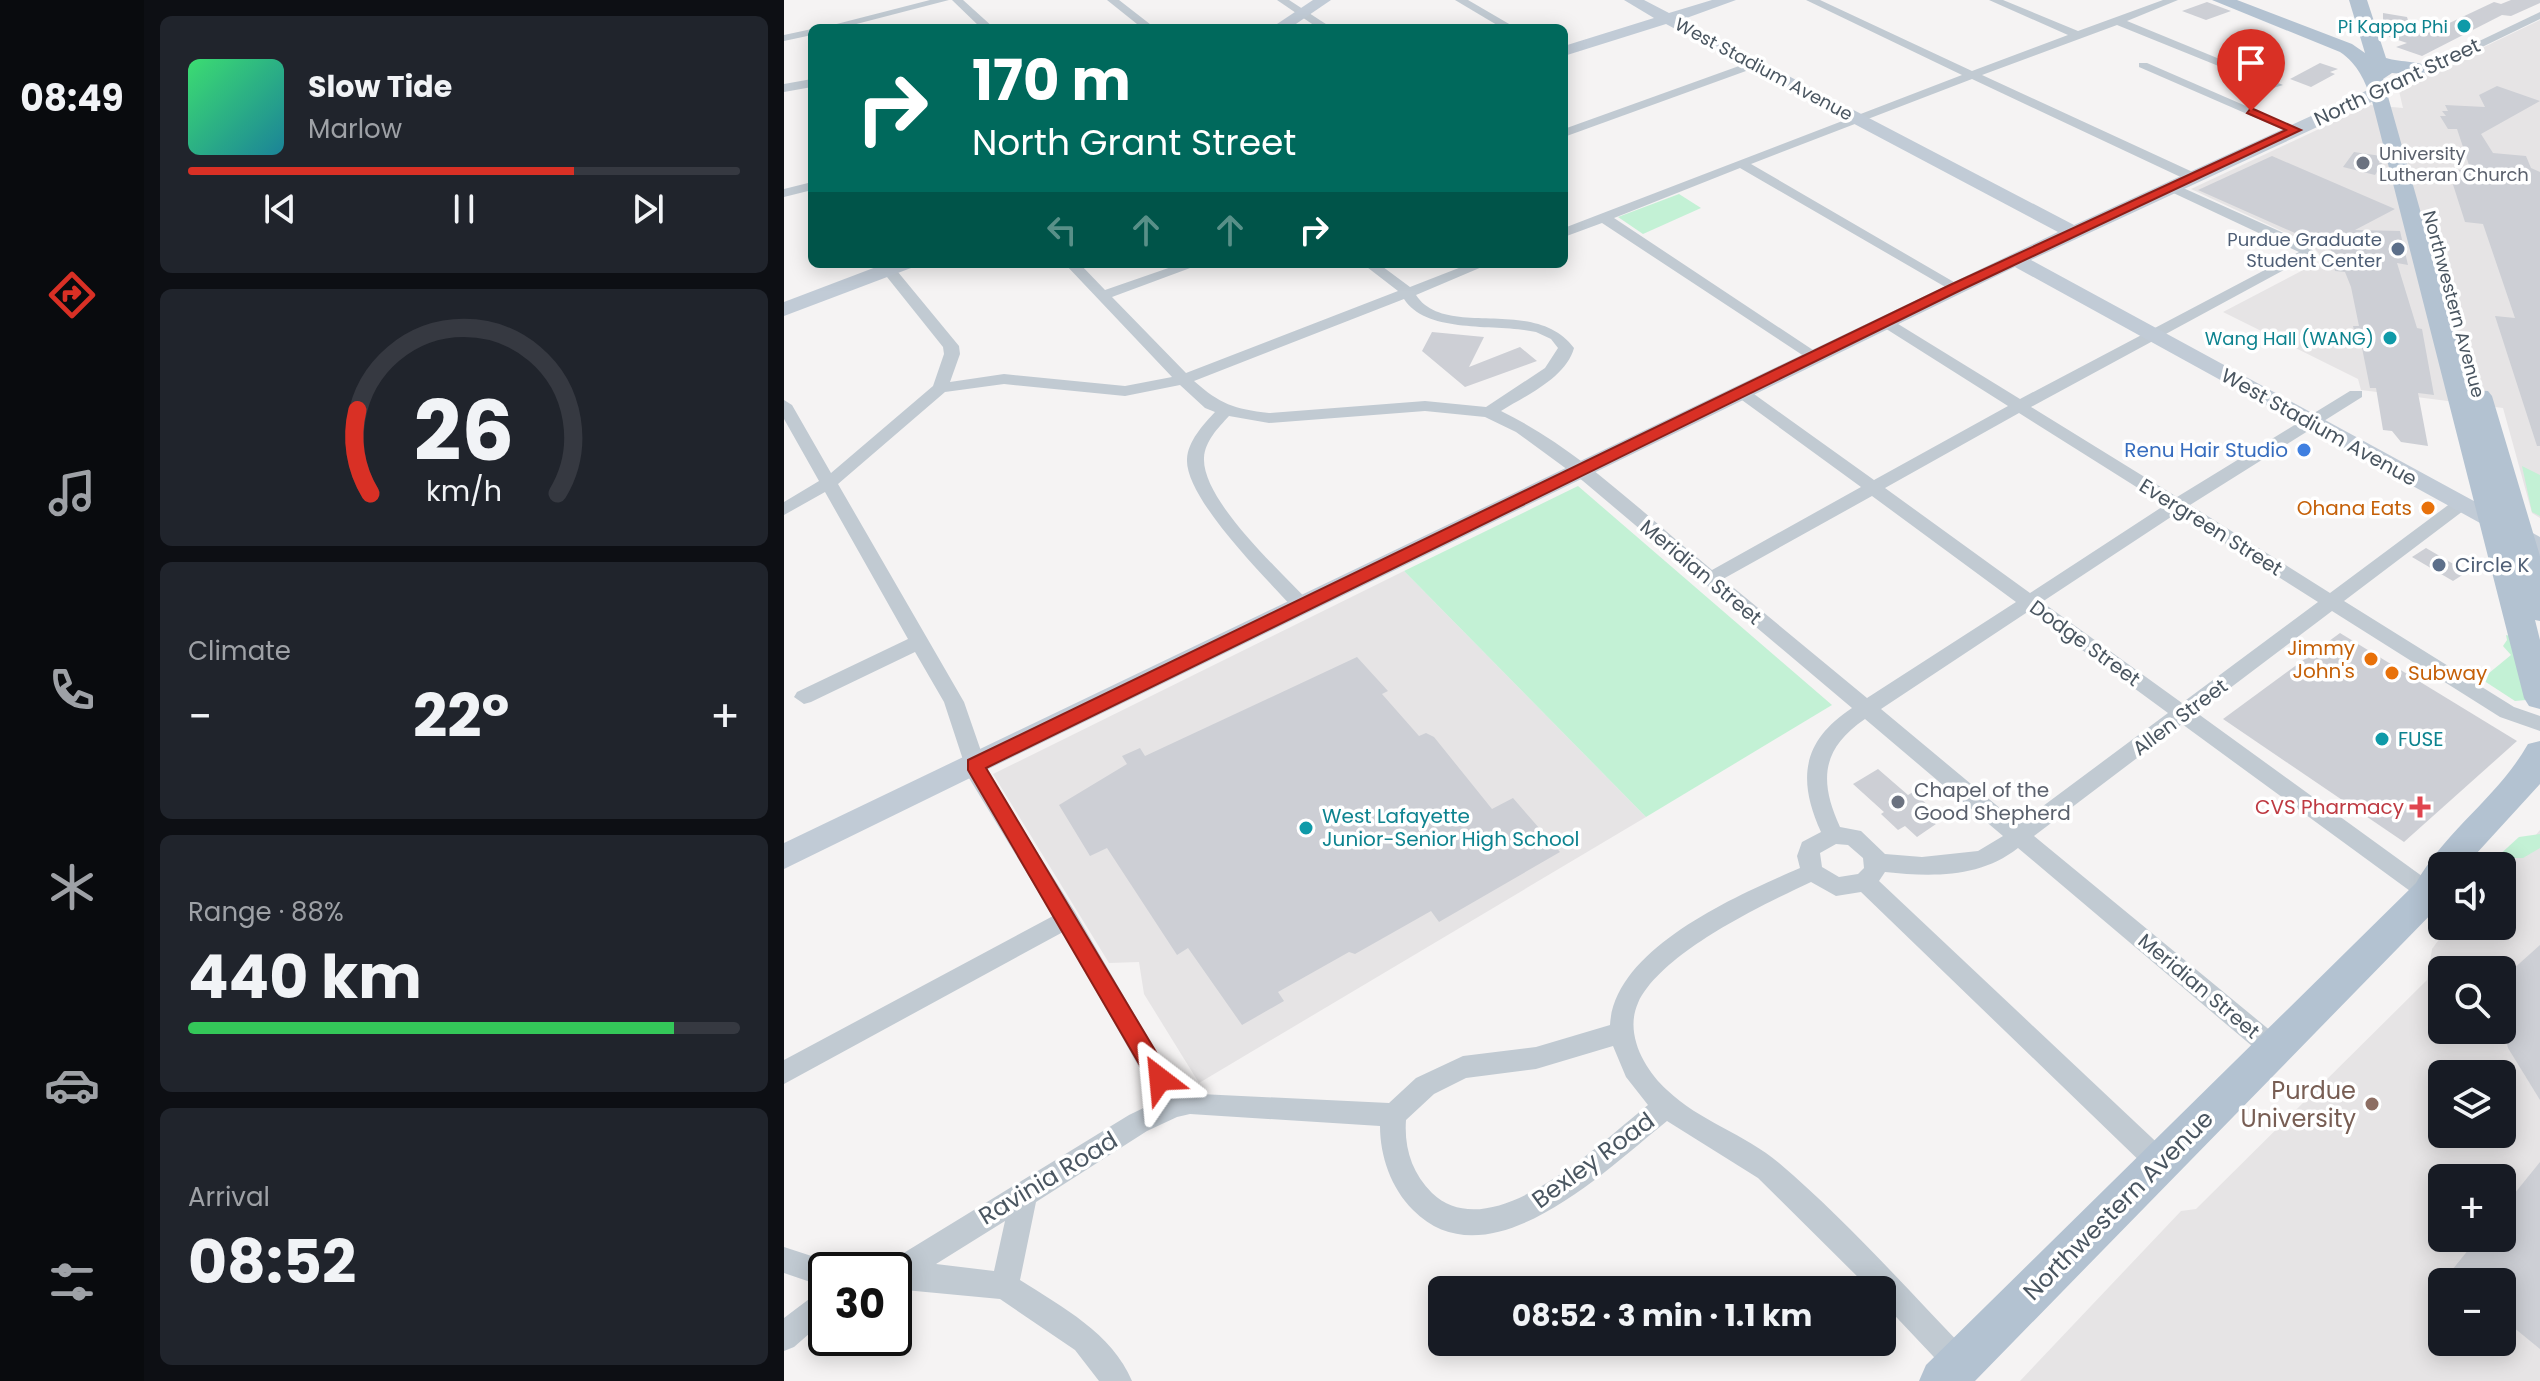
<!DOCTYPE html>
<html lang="en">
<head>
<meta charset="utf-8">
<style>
	:root { --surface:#171b24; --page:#20242c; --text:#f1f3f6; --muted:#9ea1a6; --line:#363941; --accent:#d93025 }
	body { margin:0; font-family:Poppins,sans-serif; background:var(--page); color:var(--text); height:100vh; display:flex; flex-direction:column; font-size:30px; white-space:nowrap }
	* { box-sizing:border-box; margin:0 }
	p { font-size:26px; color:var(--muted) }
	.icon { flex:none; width:44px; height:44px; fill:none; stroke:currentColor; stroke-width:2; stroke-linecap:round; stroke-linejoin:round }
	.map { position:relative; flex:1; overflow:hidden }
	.details { display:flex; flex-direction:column; gap:16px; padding:16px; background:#0d0f14; width:640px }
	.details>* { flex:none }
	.hud { position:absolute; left:24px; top:24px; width:760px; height:244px; border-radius:12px; box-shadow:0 4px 20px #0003; background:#00695c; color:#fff; overflow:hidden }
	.fabs { position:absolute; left:1644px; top:852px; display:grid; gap:16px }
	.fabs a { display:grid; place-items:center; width:88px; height:88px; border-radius:12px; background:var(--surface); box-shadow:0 4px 20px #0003; font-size:40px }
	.speed { position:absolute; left:24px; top:1252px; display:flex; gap:16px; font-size:40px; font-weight:700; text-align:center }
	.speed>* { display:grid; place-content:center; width:104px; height:104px; border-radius:50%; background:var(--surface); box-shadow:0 4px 20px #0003; line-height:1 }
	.speed .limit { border:4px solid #111; border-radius:12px; background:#fff; color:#111 }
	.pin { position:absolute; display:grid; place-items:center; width:68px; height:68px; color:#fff; margin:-82px -34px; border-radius:50% 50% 50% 0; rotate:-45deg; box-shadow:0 0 8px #0007 }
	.pin .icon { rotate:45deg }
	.me { position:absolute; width:88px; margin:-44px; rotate:331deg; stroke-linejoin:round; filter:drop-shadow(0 0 6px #0008) }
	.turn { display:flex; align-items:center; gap:28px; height:168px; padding:0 32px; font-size:36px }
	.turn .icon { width:104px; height:104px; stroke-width:2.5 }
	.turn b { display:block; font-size:56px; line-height:68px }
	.lanes { display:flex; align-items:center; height:76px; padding:0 32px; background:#0003; justify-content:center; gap:40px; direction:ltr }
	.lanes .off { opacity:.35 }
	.big { font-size:60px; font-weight:700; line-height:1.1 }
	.details .card { flex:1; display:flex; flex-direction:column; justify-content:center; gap:12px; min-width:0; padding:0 28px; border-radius:12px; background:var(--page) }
	.details .dial { align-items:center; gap:0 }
	.dial svg { height:208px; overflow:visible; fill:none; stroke:var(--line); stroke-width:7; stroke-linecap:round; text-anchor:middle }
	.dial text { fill:var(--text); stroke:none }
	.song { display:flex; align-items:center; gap:24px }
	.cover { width:96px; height:96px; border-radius:12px; background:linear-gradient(135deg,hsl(140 70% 55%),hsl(190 70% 35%)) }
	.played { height:8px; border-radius:4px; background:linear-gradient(90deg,var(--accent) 70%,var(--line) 70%) }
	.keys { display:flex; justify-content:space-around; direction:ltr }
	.heat { display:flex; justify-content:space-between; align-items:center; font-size:44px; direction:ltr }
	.charge { height:12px; border-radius:6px; background:linear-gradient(90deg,#34c759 88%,var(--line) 0) }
	.trip { position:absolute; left:644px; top:1276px; width:468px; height:80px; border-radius:12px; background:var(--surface); box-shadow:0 4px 20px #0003; font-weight:700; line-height:80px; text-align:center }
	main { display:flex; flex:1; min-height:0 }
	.tab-bar { display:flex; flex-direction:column; width:144px; justify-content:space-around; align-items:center; background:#090b0e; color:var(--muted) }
	.tab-bar .icon { width:56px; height:56px }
	.tab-bar .current { color:var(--accent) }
	.tab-bar b { font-size:36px; color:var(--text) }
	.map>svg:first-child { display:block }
</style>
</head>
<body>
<main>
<nav class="tab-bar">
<b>08:49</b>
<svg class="icon current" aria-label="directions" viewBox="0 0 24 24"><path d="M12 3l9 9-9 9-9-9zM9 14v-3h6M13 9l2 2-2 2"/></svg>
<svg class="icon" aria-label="music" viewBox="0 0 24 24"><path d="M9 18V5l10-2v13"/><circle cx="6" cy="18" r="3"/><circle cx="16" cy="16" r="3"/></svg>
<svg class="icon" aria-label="phone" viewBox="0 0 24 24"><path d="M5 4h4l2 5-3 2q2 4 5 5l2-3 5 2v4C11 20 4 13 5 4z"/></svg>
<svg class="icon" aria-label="climate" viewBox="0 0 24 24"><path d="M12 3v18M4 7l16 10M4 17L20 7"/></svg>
<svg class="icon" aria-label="car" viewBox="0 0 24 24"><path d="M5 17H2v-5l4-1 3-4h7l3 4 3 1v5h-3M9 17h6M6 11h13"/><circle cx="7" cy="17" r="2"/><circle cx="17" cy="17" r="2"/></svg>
<svg class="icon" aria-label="filters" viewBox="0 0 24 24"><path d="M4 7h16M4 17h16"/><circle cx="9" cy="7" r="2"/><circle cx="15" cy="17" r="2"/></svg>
</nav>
<section class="details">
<div class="card">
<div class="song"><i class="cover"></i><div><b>Slow Tide</b><p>Marlow</p></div></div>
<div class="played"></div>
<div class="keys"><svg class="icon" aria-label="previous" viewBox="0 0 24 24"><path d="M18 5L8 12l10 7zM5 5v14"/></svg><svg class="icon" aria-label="pause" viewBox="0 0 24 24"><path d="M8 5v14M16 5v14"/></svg><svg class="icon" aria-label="next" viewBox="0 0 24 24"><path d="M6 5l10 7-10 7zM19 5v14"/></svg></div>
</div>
<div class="card dial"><svg viewBox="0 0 100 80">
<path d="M14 69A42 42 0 1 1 86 69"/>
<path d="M14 69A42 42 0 0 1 9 37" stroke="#d93025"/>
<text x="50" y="56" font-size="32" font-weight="700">26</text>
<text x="50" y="72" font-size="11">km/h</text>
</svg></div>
<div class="card"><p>Climate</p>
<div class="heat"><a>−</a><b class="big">22°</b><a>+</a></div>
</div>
<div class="card"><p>Range · 88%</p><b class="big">440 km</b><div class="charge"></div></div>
<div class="card"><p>Arrival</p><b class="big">08:52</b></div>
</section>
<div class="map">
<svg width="1756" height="1381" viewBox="0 0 1756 1381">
	<rect width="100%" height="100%" fill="#f5f3f3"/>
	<g fill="#e6e4e5" fill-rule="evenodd">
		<path d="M1756 20V518L1748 513 1719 408 1577 390 1574 379 1439 312 1525 267 1535 254 1528 245 1407 189 1586 105 1619 108 1615 91 1621 85Z"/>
		<path d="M620 571 862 817 415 1083 360 994 355 962 325 963 209 774Z"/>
		<path d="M1756 830V1381H1236L1397 1211 1412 1209 1643 980 1648 949 1665 926H1718V874ZM1658 970H1718V1030H1658ZM1658 1074H1718V1134H1658ZM1658 1178H1718V1238H1658ZM1658 1282H1718V1342H1658Z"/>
	</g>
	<g fill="#c3f1d5">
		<path d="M895 194 917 208 859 234 834 217Z"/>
		<path d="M1738 466 1756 475V516L1748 512Z"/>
		<path d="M794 486 1048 705 862 817 620 571Z"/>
		<path d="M1722 635 1726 636 1742 700 1731 701 1688 673 1699 678 1727 655 1719 646 1723 640Z"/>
		<path d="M1756 834V848L1739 858H1712L1735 837Z"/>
	</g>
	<g fill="#cdcfd5">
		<path d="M1727 0H1756V3L1727 16 1718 15 1638 56 1612 47 1623 43 1605 37 1599 19V13L1623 17 1627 30 1640 35 1710 2 1717 4Z"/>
		<path d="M1423 2 1447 11 1422 20 1398 11Z"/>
		<path d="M1536 63 1554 69 1546 72 1551 74 1527 87 1506 79Z"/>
		<path d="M1713 86 1756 101 1697 134 1709 153 1742 156 1747 168 1756 172V446H1753L1711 316 1731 318 1699 224 1681 222 1664 169 1687 171 1673 129H1664L1656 116H1662L1658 111H1664L1661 105 1701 107 1695 95Z"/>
		<path d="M1570 152 1597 156 1595 163H1598L1591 175 1559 167Z"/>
		<path d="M1488 156 1611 209 1571 230 1616 231 1624 265 1613 263 1633 328 1638 329 1650 395 1634 393 1644 446 1617 442 1608 431 1599 430 1592 388H1586L1577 343 1573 342 1569 326H1575L1567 287 1561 272 1551 271 1547 249 1414 190Z"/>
		<path d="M648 332 700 337 685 367 736 347 753 361 681 387 638 351Z"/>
		<path d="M1642 548 1683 572 1669 581 1628 557Z"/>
		<path d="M1556 633 1733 741 1620 842 1439 719Z"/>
		<path d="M573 657 604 691 598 694 635 736 642 733 650 737 708 809 729 798 776 852 655 922 647 911 571 954 565 952 494 992 500 1001 458 1025 404 948 393 955 323 848 306 856 275 805 343 764 338 756 356 748 361 756Z"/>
		<path d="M1094 769 1124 795 1129 792 1147 808 1139 813 1152 824 1133 837 1121 826 1114 830 1097 814 1100 812 1069 784Z"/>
		<path d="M1756 945V1100L1724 1048 1718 1021 1719 990 1727 971Z"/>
		<path d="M1756 1162V1349L1718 1318V1282H1673L1664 1275 1694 1238H1718V1209Z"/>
	</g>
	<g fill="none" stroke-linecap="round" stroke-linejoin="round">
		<g fill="#c1cad2" fill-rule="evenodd">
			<path d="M146 0H165L57 28H37Z"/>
			<path d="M168 0H179L210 28H197Z"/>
			<path d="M323 0H335L371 28H358Z"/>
			<path d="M493 0H505L548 28H534Z"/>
			<path d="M671 0H684L732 28H718Z"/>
			<path d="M1022 0H1036L1188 71 1284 35 1205 0H1219L1294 31 1379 0H1394L1343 21 1499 85 1489 88 1333 25 1198 75 1413 174V180H1403L1188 79 967 164 1175 285V291L1170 292 956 168 830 218 1035 354 1037 357 1029 362 818 223 780 237V228L1178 75Z"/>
			<path d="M1756 12V19L1609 90 1599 87Z"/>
			<path d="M28 29V35L0 41V35Z"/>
			<path d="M969 61 973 63V67L780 137V129Z"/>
			<path d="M1355 63H1363L1517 130 1507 133 1355 67Z"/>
			<path d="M28 79V87L0 92V84Z"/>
			<path d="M28 182V190L0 197V189Z"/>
			<path d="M1388 183 1522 243 1531 253 1247 407 1393 497 1566 391H1578V397L1406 505 1546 593 1671 500H1683L1686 504 1683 508 1560 601 1730 707 1756 716V731L1716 717 1548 611 1413 713 1653 887 1656 893 1653 899 1645 902 1637 899 1398 724 1250 836 1499 1041 1502 1049 1499 1057 1490 1060 1481 1057 1234 848C1196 878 1148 877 1101 872L1095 881 1384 1153 1388 1162 1384 1171 1375 1174 1366 1171 1077 892 1052 896 1027 882C978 905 877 953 854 1003 840 1034 861 1070 883 1090 915 1121 961 1134 995 1163 1063 1221 1123 1289 1185 1353L1189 1363 1185 1373 1175 1377 1165 1373 1098 1302V1290H1087L974 1178 883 1121C824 1168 705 1287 629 1210 607 1188 596 1156 596 1126L406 1114 393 1117 363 1131 252 1202 236 1280C278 1307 328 1333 348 1381H315L291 1350 216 1299 110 1289V1270H98L100 1265 345 1115 374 1101 279 932 0 1084V1060L269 916 185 778 160 702 131 652 27 702 20 704 10 697 13 692 124 639 41 492 0 515V502L35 481 0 419V400L8 405 47 473 149 386 160 354 159 347 99 272V266H109L175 346 176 354 166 382 220 374 341 386 388 377 281 264H296L321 290 396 264H417L328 297 402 373 614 291 579 264H595L626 287 685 264H705L632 295C661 340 751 295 790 348 782 378 741 396 717 411 795 449 861 515 928 570L1077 487 951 395V389H963L1090 480 1224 406 1096 325V319H1106L1236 399 1515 252 1383 190V184ZM620 299C643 335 714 323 752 332L767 339 774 348 761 368 702 407 641 401 485 413C450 409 436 404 410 381ZM220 384 341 396 396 385 421 408 431 412C419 425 404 441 403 459 401 499 484 580 511 610L518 612 527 606 525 602C497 571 418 501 420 458 421 441 434 428 445 416L485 423 641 411 701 417 732 432 799 481 1068 708C1018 741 1013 779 1037 832L1018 842 1013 856 1016 868C954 895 830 948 826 1025L752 1047 679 1056 632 1078 605 1103 396 1093 291 912 206 777 180 702 54 484 161 392ZM1235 413 1381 505 1246 593 1101 488ZM1088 496 1232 602 1083 698 939 579ZM1393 513 1534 602 1398 703 1258 602ZM1245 611 1384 713 1235 824 1097 709ZM1081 719 1219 836 1194 851 1138 857 1101 854 1077 831 1056 827C1035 781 1037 749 1081 719ZM1052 844 1064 845 1079 858 1080 868 1074 874 1055 877 1038 867 1036 853ZM829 1046 842 1077 864 1105C817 1142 708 1250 648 1193 628 1173 620 1148 622 1120L650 1094 682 1078 752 1069ZM221 1221 210 1271 152 1264Z"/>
			<path d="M0 1247 52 1264 54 1270H42V1319L10 1347 0 1351V1318L41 1287 0 1273Z"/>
		</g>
		<g fill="#c1cbd6" fill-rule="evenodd">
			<path d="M529 0H547L506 28H487Z"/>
			<path d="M840 0H860L885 13 928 0H952L897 20 1290 225 1599 83H1611V91L1247 260 1756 537V556L1231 267 0 869V843L1274 232 882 24 780 56V46L870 18Z"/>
			<path d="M100 264H130L127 268 0 316V302Z"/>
		</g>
		<g fill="#b3c2d1" fill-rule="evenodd">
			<path d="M1428 0H1453L1568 44 1581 53 1565 0H1583L1602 58C1617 63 1639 60 1650 70L1641 76 1608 73 1599 79 1687 390 1704 391 1708 396 1756 556V621L1751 620 1756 640V709L1745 706 1740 698 1588 101C1581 81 1574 64 1556 52Z"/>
			<path d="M1756 741V784L1681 866H1658V903L1191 1381H1135L1142 1365 1632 883C1662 830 1714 797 1744 744Z"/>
		</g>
	</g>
	<path fill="#d93025" stroke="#8d1f18" stroke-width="2" d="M1467 108 1517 130 1175 291 202 768 384 1072 388 1079 384 1086 376 1089 368 1086 184 770V760L1166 285 1502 130 1463 113Z"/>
	<g fill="#0f9aa8" stroke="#fff" stroke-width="3">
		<circle cx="1680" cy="26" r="8"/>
		<circle cx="1606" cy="338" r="8"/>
		<circle cx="1598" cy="739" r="8"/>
		<circle cx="522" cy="828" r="8"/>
	</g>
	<g fill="#6b7280" stroke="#fff" stroke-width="3">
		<circle cx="1579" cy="163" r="8"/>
		<circle cx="1114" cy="802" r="8"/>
	</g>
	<g fill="#5c6f8a" stroke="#fff" stroke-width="3">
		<circle cx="1614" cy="249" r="8"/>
		<circle cx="1655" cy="565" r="8"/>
	</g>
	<circle fill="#3f7fe0" stroke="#fff" stroke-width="3" cx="1520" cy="450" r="8"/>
	<g fill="#e8710a" stroke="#fff" stroke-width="3">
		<circle cx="1644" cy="508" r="8"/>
		<circle cx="1587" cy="659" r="8"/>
		<circle cx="1608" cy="673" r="8"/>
	</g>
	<path fill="#e0444e" stroke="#fff" stroke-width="3" d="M1632 795h8v8h8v8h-8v8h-8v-8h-8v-8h8z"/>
	<circle fill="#8d6e63" stroke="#fff" stroke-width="3" cx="1588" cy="1104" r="8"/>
	<g text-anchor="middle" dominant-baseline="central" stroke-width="7" stroke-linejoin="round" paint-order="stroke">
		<g font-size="18" fill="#0d838f" stroke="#fff" text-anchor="end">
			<text x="1664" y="26">Pi Kappa Phi</text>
			<text x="1590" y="338">Wang Hall (WANG)</text>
		</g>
		<g font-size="18" fill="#4a5661" stroke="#fff">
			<text transform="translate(980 69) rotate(28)">West Stadium Avenue</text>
			<text transform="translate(1670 304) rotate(75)">Northwestern Avenue</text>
		</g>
		<g font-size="18" fill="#5b616d" stroke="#fff" text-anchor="start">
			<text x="1595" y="153">University<tspan x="1595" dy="21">Lutheran Church</tspan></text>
		</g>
		<g font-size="18" fill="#4e5e75" stroke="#fff" text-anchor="end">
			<text x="1598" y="239">Purdue Graduate<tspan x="1598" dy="21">Student Center</tspan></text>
		</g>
		<g font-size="20" fill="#4a5661" stroke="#fff">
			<text transform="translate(1613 82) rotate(-25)">North Grant Street</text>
			<text transform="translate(1535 427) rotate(29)">West Stadium Avenue</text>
			<text transform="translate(1427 527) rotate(32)">Evergreen Street</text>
			<text transform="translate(917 572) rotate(40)">Meridian Street</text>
			<text transform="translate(1301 643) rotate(36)">Dodge Street</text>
			<text transform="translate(1396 717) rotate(-37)">Allen Street</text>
			<text transform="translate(1415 986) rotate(40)">Meridian Street</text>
		</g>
		<g font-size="20" fill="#366cbe" stroke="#fff" text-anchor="end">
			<text x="1504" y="450">Renu Hair Studio</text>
		</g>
		<g font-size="20" fill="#c56008" stroke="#fff" text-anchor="end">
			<text x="1628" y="508">Ohana Eats</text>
			<text x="1571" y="648">Jimmy<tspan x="1571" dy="23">John's</tspan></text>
			<text x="1624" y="673" text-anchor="start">Subway</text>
		</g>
		<g font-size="20" fill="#4e5e75" stroke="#fff" text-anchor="start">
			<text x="1671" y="565">Circle K</text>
		</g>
		<g font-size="20" fill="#0d838f" stroke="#fff" text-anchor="start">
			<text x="1614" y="739">FUSE</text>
			<text x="538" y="816">West Lafayette<tspan x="538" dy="23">Junior-Senior High School</tspan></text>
		</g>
		<g font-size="20" fill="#5b616d" stroke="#fff" text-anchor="start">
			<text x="1130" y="790">Chapel of the<tspan x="1130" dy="23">Good Shepherd</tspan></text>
		</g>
		<g font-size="20" fill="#be3a42" stroke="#fff" text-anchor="end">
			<text x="1620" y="807">CVS Pharmacy</text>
		</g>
		<g font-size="24" fill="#785e54" stroke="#fff" text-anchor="end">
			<text x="1572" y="1090">Purdue<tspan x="1572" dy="28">University</tspan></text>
		</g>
		<g font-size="24" fill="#4a5661" stroke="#fff">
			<text transform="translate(809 1160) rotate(-36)">Bexley Road</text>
			<text transform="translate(264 1178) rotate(-31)">Ravinia Road</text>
			<text transform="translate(1334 1205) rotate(-45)">Northwestern Avenue</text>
		</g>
	</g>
</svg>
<div class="fabs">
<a><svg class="icon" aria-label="sound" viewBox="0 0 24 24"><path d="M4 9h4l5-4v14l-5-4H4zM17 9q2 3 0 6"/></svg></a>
<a><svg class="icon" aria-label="search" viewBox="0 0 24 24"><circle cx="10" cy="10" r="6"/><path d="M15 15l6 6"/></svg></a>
<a><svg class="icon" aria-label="layers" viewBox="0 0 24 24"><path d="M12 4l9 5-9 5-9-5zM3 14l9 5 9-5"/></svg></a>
<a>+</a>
<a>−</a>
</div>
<div class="speed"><div class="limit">30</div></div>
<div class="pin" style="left:1467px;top:111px;background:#d93025"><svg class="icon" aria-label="arrive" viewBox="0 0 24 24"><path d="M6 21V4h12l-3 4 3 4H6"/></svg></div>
<svg class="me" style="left:376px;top:1079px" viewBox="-20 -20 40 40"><path d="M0-17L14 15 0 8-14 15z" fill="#d93025" stroke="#fff" stroke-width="4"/></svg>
<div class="trip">08:52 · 3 min · 1.1 km</div>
<div class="hud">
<div class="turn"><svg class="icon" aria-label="right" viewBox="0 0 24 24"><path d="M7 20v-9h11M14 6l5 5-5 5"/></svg><div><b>170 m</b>North Grant Street</div></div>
<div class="lanes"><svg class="icon off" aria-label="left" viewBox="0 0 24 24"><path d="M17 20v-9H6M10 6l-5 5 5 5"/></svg><svg class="icon off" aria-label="ahead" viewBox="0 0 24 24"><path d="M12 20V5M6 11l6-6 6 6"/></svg><svg class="icon off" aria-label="ahead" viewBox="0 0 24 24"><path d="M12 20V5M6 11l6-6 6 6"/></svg><svg class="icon" aria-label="right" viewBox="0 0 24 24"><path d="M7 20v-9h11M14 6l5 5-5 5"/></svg></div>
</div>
</div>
</main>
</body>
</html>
